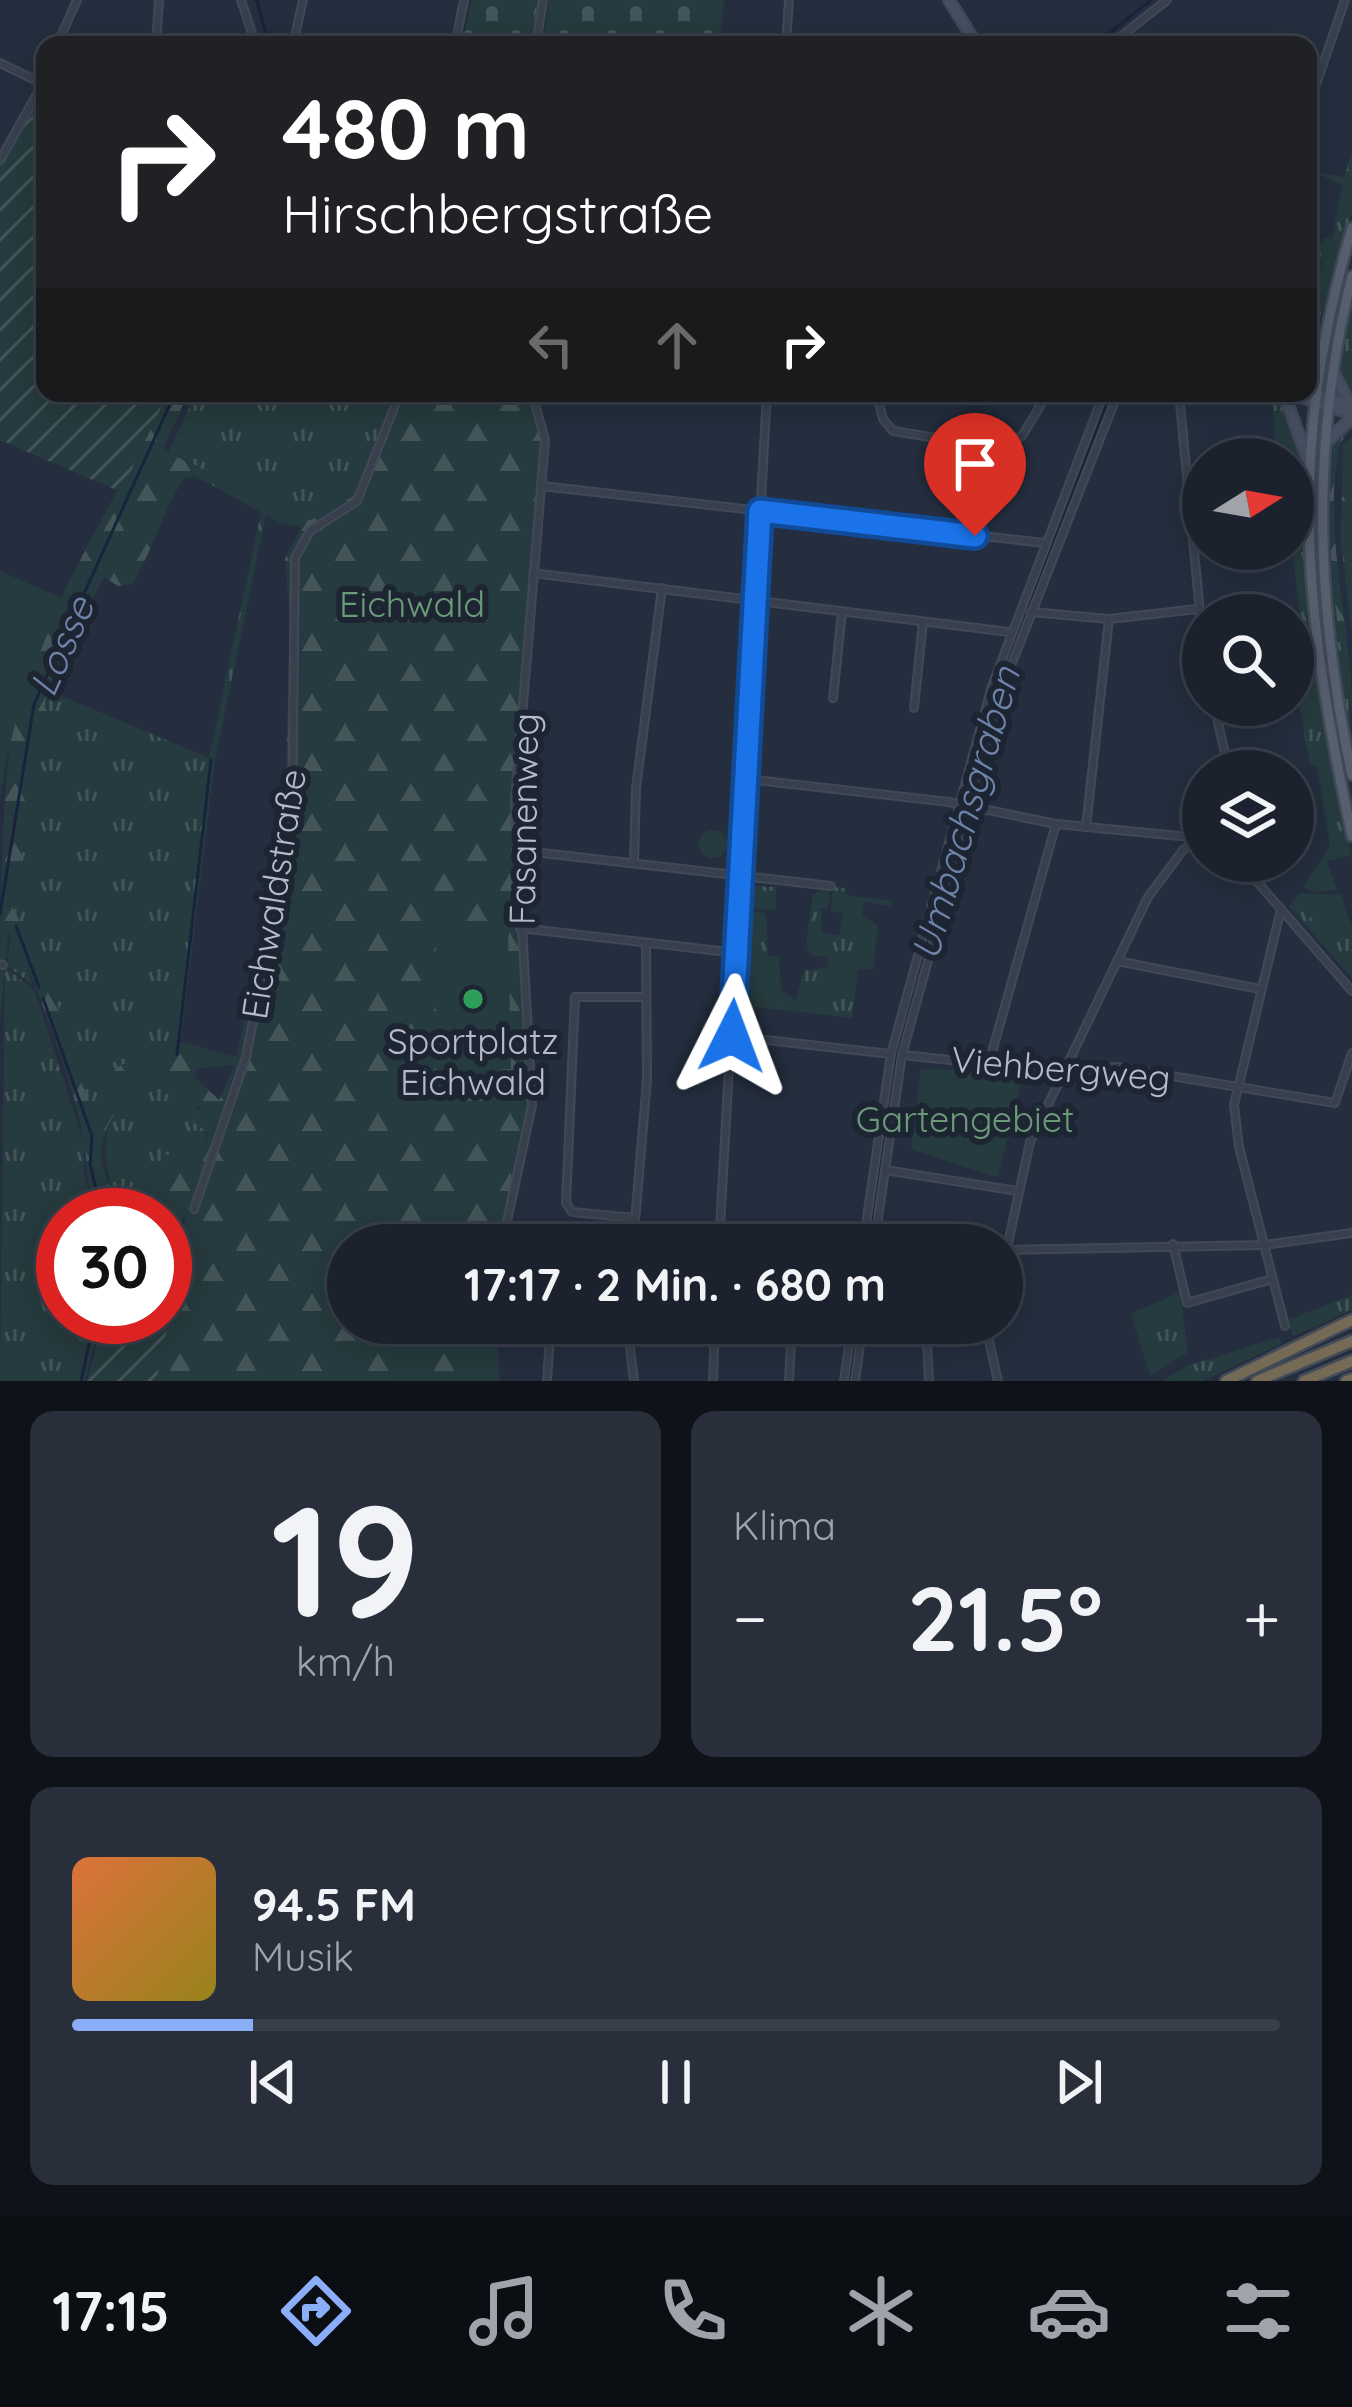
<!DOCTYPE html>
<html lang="de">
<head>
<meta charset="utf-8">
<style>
	:root { --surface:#1b222e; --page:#282f3a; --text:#f1f3f6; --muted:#a0a4aa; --line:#393f4a; --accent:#8aaef8 }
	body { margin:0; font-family:Quicksand,sans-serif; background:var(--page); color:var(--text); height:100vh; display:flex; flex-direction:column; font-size:45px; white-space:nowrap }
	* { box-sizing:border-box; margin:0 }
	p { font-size:39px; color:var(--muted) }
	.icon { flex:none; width:66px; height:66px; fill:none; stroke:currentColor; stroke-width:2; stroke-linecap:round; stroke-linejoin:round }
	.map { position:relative; height:1381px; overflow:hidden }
	.drawer { display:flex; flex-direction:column; gap:30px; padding:30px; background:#0f1319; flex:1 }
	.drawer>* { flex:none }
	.guide { position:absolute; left:36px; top:36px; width:1281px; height:366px; border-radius:24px; box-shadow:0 6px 30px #0003,0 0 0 3px var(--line); background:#202124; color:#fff; overflow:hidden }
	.needle { width:78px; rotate:79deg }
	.fabs { position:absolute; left:1182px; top:438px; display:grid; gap:24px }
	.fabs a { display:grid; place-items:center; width:132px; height:132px; border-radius:50%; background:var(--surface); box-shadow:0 6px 30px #0003,0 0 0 3px var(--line); font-size:60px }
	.speed { position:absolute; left:36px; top:1188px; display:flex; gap:24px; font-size:60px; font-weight:700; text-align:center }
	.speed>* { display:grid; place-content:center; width:156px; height:156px; border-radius:50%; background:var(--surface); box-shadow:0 6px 30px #0003,0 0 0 3px var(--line); line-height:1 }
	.speed .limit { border:18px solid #d22; background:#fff; color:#111 }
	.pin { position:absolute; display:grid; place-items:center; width:102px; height:102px; color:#fff; margin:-123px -51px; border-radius:50% 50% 50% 0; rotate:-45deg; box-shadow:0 0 12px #0007 }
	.pin .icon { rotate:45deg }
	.me { position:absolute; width:132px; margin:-66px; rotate:3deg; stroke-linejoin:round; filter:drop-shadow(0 0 9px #0008) }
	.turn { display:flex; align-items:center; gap:42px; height:252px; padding:0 48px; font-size:54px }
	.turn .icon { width:156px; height:156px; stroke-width:2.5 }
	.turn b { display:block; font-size:84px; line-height:102px }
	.lanes { display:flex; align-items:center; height:114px; padding:0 48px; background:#0003; justify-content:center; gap:60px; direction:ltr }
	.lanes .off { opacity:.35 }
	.big { font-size:90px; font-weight:700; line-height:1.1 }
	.drawer .widget { flex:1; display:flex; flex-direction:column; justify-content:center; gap:18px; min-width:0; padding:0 42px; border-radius:24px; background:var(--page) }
	.drawer .dial { align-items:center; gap:0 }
	.dial b { font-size:156px; line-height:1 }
	.song { display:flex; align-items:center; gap:36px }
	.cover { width:144px; height:144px; border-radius:18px; background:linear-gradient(135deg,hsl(20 70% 55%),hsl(50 70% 35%)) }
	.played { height:12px; border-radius:6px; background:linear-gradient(90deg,var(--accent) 15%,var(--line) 15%) }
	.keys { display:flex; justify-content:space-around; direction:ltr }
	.heat { display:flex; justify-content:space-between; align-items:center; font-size:66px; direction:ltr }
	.drawer .tiles { flex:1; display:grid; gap:30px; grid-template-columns:1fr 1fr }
	.widget:last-child { grid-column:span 2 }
	.trip { position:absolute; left:327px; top:1224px; width:696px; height:120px; border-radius:60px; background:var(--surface); box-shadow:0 6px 30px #0003,0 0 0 3px var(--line); font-weight:700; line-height:120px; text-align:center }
	.tabs { display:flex; height:192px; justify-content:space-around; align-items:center; background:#0b0e12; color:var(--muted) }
	.tabs .icon { width:84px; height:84px }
	.tabs .on { color:var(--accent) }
	.tabs b { font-size:54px; color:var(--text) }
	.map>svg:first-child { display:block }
</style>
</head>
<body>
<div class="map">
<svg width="1352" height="1381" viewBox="0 0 1352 1381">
	<defs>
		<pattern id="grass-tufts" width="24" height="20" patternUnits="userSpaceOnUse" patternTransform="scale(3)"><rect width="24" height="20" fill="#263b3f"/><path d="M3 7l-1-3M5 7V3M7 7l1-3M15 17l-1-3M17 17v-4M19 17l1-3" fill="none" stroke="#435559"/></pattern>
		<pattern id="forest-firs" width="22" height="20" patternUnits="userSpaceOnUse" patternTransform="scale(3)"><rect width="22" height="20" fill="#263b3f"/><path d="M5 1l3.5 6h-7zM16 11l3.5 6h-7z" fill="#435559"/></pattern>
		<pattern id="cemetery-stones" width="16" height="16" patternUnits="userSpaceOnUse" patternTransform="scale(3)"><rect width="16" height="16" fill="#263b3f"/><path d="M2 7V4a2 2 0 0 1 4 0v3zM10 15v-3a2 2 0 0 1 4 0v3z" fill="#435559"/></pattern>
		<pattern id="garden-furrows" width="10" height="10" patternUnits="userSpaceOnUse" patternTransform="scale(3)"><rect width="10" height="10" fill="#263b3f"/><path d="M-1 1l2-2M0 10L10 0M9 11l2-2" fill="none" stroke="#435559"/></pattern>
	</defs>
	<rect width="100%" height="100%" fill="#242e3e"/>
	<g fill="url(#grass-tufts)">
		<path d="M1352 154V212L1308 358V306L1322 263 1308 251V240L1321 244 1324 237 1332 239 1342 185 1312 171 1344 177Z"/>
		<path d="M1352 295V399L1338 376Z"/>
		<path d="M196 393H392L376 451 352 497 311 520 284 514 169 451Z"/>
		<path d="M1249 393H1275L1297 437 1308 631 1351 855 1327 861 1337 890 1312 892 1303 887 1330 846 1317 766 1310 764 1293 673V634L1302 632 1292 549 1293 459H1262L1261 452 1275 451 1273 404 1261 394Z"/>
		<path d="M1352 422C1301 498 1352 657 1352 749L1331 628 1326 540 1332 445Z"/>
		<path d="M261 512 266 515 215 760 181 1038 116 1068 94 1121 52 987 13 908 47 690 209 758Z"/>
		<path d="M960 812 965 813 900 1052 893 1050Z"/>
		<circle cx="713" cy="844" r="14"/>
		<path d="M747 886 776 887V910L746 908Z"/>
		<path d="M830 887 828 908 814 909 821 910 822 933 839 935 844 913 831 911 833 887 845 888 846 895 892 901 891 906 865 902 862 914 878 926 873 970 858 969 852 1018 741 1005 746 911 766 913 768 956H779L781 990 796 1000 804 971 828 967 829 957 810 955 806 943 813 894Z"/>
		<path d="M1299 893 1341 895 1352 929V978L1289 906Z"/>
		<path d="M11 935 24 954 32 984 7 966Z"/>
		<path d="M5 967 34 990 85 1146 84 1175 97 1215H63V1317H91L76 1381H0Z"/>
		<path d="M164 1073 167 1088C197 1105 214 1117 203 1153L165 1155 148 1198 117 1205C97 1143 99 1103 164 1073Z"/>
		<path d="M1180 1292 1188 1352 1150 1376 1131 1314Z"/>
		<path d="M1352 1295V1310L1293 1336 1288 1320Z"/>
		<path d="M1280 1337 1281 1344 1202 1381H1162L1187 1366Z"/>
	</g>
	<g fill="url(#forest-firs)" fill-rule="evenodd">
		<path d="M1328 270 1327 291 1308 349V309L1314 304 1318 279Z"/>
		<path d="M168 393 186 398 163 449 284 514 311 520 352 497 376 451 392 393H534L548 439 517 801 535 1055 533 1105 504 1245H348V1323H496L500 1381H156L186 1215 165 1231V1215H97C85 1190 89 1168 84 1142 73 1080 45 1014 24 955L8 933 0 1021C0 923 0 813 13 718 42 614 120 493 168 393ZM195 476 283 524 302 527 285 558 290 620 285 805 237 1057 171 1039 116 1068 94 1119 52 987 13 908 47 690 104 577 118 586 132 584C154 549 162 511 185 477ZM235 1065 219 1100 194 1076 198 1068ZM164 1073 165 1093 200 1108 193 1122 209 1133 203 1153 165 1155 148 1198 117 1205C112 1191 102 1171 101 1157 101 1118 132 1088 164 1073Z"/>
		<path d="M1352 427C1349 435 1341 438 1339 448 1322 533 1352 625 1352 710 1341 662 1308 450 1352 427Z"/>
		<path d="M1352 437V633L1341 543 1343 445Z"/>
		<path d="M91 1317H100L85 1381H76Z"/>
	</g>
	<g fill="url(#cemetery-stones)">
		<path d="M472 0H538L530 45H462Z"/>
		<path d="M549 0H724L720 45H543Z"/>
	</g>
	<g fill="#263b3f">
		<path d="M0 571 64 599C31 666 11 724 0 798Z"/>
		<path d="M1326 896 1335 899 1331 918 1315 922 1298 905 1301 899Z"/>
		<path d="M508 927 511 1069 436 1073V928Z"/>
		<path d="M743 958 779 959 781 1010 741 1005Z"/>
		<path d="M921 1069 1023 1073 998 1178 911 1149Z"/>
	</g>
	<g fill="url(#garden-furrows)">
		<path d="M42 93 45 393H168L121 492 0 440V165Z"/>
		<path d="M165 1245 179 1249 181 1262 156 1381H87L104 1317H165Z"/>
	</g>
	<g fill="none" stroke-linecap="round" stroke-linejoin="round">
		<g stroke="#17243c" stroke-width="3">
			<path d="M257 0 269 45"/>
			<path d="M1094 45 1151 0"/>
			<path d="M0 914 34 704 175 393"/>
			<path d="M16 926 39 987"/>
			<path d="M43 998 92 1136 90 1165 103 1215"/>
			<path d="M177 1055 211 760"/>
			<path d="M868 1245 892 1071 995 695 1110 393"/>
			<path d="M81 1381 95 1317"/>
			<path d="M849 1381 857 1323"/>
		</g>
		<defs>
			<g id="street">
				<path d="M241 0 256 45"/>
				<path d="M296 36 318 45"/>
				<path d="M57 45 77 0"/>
				<path d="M156 45 159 0"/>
				<path d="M293 45 303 0"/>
				<path d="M455 45 464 0"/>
				<path d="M536 45 543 0"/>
				<path d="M786 45 789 0"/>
				<path d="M1110 45 1167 0"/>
				<path d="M0 63 45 85"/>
				<path d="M1308 108 1345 0"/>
				<path d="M0 160 43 83"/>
				<path d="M876 393 883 419 893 431 968 443H1007L1022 436 1048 393"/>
				<path d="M1179 393 1203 644"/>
				<path d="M655 400 656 393"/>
				<path d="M542 486 1044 543"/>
				<path d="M533 573 1009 632"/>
				<path d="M1031 612 1109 619 1197 609"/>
				<path d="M833 698 842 612"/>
				<path d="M1214 705 1229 771"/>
				<path d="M914 708 923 622"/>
				<path d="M747 779 949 802 1056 824 1200 838"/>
				<path d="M1086 827 1109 619"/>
				<path d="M516 850 831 886"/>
				<path d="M1239 861 1352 991"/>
				<path d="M634 862 636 788 662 588"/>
				<path d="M1281 909 1234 1105 1239 1147 1285 1326"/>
				<path d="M520 928 737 953"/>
				<path d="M1117 961 1260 989"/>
				<path d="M0 964 3 965"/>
				<path d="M732 1036 890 1054"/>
				<path d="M903 1055 1063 1072 1117 1067 1335 1103 1352 1053"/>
				<path d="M989 1063 1056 824"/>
				<path d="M885 1170 1018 1191"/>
				<path d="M194 1209 246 1057 292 820 295 558 310 531 357 501 400 393"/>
				<path d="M635 1218 572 1212 566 1203 575 997H646"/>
				<path d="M719 1237 786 1245"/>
				<path d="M1173 1244 1187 1303 1272 1279"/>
				<path d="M502 1245 532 1105 515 801 545 440 532 393"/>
				<path d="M633 1245 647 1080 646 944"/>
				<path d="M719 1245 767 393"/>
				<path d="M863 1245 891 1054 992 686 1104 393"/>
				<path d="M874 1245 902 1055 1005 681 1118 393"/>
				<path d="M1006 1250 1264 1245 1352 1233"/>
				<path d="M1002 1271 1030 1142 1148 897 1183 850 1203 837"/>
				<path d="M627 1323 634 1381"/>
				<path d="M926 1323 929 1381"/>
				<path d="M985 1323 998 1381"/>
				<path d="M491 1326 492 1323"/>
				<path d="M547 1381 551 1323"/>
				<path d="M713 1381 715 1323"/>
				<path d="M789 1381 792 1323"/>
				<path d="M844 1381 852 1323"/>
				<path d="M855 1381 863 1323"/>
			</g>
			<g id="secondary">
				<path d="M949 0 977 45"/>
				<path d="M1308 364 1322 346"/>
				<path d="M1335 375 1351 406"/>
				<path d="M1308 391 1347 405"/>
				<path d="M1284 393 1307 458"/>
				<path d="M1289 393 1352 414"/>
				<path d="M1326 442 1352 418"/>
			</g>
			<g id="primary">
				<path d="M1352 228C1286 452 1304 612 1352 836"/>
				<path d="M1352 276C1310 443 1316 607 1352 775"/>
			</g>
			<g id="highway">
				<path d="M1226 1381 1352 1320"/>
				<path d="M1257 1381 1352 1341"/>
				<path d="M1304 1381 1352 1361"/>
				<path d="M1346 1381 1352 1379"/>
			</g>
		</defs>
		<use href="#street" stroke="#414957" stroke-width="10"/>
		<use href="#secondary" stroke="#414957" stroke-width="14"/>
		<use href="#primary" stroke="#414957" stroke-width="14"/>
		<use href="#highway" stroke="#434b59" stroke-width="15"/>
		<use href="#street" stroke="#38404e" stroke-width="6"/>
		<use href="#secondary" stroke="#464f61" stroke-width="9"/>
		<use href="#primary" stroke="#565f6e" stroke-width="9"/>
		<use href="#highway" stroke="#746a55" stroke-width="10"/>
	</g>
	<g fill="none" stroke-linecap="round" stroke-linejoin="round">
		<defs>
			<path id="route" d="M732 1036 760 511 975 536"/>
		</defs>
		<use href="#route" stroke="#114b97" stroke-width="30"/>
		<use href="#route" stroke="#1a73e8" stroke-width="21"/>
	</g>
	<circle fill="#2e9e5b" stroke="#1d2533" stroke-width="4.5" cx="473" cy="999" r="12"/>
	<g text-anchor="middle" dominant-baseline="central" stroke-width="12" stroke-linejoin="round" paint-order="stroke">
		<g font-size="36" fill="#6b9a79" stroke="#1d2533">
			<text x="412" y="603">Eichwald</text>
			<text x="965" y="1118">Gartengebiet</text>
		</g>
		<g font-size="36" fill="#b4bbc9" stroke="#1d2533">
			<text transform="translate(523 819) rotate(-89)">Fasanenweg</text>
			<text transform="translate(273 894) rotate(-81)">Eichwaldstraße</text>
			<text transform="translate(1061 1068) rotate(5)">Viehbergweg</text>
		</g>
		<g font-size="36" fill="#b4bbc9" stroke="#1d2533">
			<text x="473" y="1040">Sportplatz<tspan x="473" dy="41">Eichwald</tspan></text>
		</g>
		<g font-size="39" font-style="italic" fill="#6d83a8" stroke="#1d2533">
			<text transform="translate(61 646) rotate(-66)">Losse</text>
			<text transform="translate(965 813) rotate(-74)">Umbachsgraben</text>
		</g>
	</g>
</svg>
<div class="fabs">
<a><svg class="needle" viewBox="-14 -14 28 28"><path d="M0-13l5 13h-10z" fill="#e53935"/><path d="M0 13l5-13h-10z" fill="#a0a4aa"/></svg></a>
<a><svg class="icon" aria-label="search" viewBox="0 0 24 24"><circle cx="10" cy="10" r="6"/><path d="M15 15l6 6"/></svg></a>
<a><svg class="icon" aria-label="layers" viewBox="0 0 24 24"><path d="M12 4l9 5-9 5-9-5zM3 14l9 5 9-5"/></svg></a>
</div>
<div class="speed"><div class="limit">30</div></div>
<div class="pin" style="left:975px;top:536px;background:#d93025"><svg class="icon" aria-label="arrive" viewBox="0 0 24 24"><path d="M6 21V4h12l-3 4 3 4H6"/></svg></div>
<svg class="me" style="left:732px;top:1036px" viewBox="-20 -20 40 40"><path d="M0-17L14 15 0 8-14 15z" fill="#1a73e8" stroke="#fff" stroke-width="4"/></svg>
<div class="trip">17:17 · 2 Min. · 680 m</div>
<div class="guide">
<div class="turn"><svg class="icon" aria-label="right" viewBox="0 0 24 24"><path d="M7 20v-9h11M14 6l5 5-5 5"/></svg><div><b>480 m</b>Hirschbergstraße</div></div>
<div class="lanes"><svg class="icon off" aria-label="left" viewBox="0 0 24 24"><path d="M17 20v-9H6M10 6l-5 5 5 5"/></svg><svg class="icon off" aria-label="ahead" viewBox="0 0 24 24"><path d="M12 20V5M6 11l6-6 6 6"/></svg><svg class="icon" aria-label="right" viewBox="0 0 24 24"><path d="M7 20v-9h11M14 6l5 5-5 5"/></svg></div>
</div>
</div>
<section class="drawer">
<div class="tiles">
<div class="widget dial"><b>19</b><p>km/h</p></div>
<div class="widget"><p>Klima</p>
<div class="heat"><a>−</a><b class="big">21.5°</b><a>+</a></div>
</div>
<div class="widget">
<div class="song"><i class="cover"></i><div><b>94.5 FM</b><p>Musik</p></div></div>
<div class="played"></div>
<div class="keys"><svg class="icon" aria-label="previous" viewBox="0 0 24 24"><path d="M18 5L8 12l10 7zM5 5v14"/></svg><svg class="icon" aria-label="pause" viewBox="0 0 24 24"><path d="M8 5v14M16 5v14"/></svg><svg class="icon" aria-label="next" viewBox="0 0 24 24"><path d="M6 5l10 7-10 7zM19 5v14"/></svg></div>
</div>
</div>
</section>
<nav class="tabs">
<b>17:15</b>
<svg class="icon on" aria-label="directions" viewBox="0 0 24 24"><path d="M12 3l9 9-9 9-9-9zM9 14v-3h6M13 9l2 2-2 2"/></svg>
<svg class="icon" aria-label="music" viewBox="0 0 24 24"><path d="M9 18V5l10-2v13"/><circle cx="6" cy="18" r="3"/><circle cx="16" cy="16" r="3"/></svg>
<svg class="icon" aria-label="phone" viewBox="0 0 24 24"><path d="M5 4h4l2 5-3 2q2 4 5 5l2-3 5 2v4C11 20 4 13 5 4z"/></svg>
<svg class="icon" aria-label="climate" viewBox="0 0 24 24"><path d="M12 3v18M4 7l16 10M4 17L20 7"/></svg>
<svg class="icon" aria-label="car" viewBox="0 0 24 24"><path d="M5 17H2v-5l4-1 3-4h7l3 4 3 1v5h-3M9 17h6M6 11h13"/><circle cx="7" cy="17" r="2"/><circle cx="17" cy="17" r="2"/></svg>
<svg class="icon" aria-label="filters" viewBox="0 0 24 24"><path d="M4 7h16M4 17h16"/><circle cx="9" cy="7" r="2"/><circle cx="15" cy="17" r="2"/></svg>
</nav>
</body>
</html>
